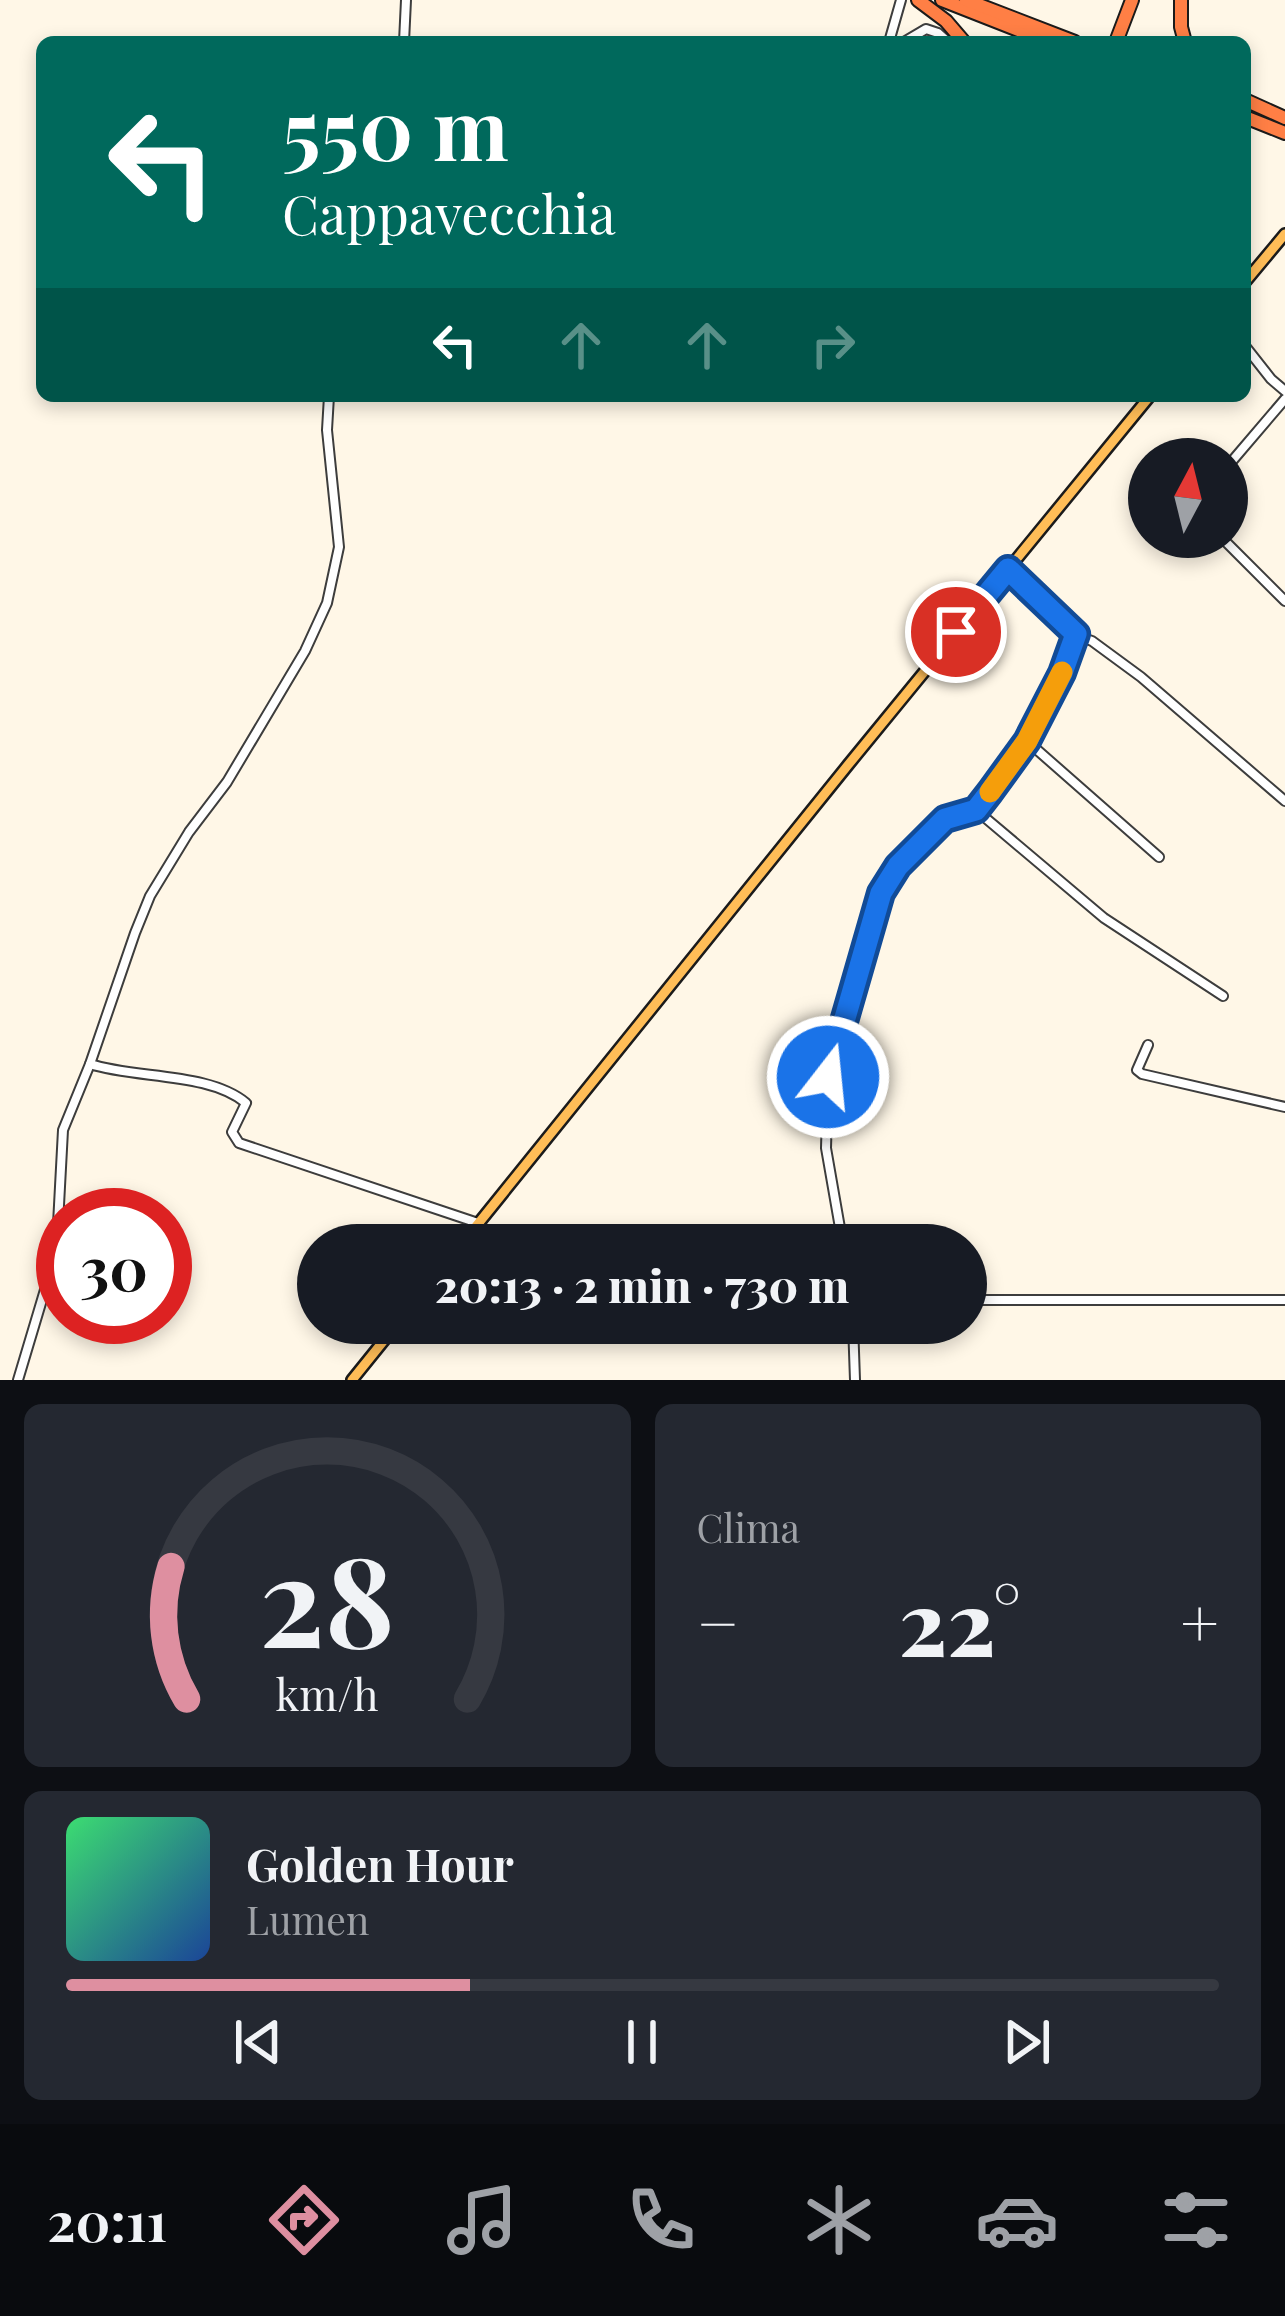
<!DOCTYPE html>
<html lang="it">
<head>
<meta charset="utf-8">
<style>
	:root { --surface:#171b24; --page:#242831; --text:#f1f3f6; --muted:#9ea1a6; --line:#363941; --accent:#de8fa0 }
	body { margin:0; font-family:"Playfair Display",serif; background:var(--page); color:var(--text); height:100vh; display:flex; flex-direction:column; font-size:45px; white-space:nowrap }
	* { box-sizing:border-box; margin:0 }
	p { font-size:39px; color:var(--muted) }
	.icon { flex:none; width:66px; height:66px; fill:none; stroke:currentColor; stroke-width:2; stroke-linecap:round; stroke-linejoin:round }
	.map { position:relative; height:1380px; overflow:hidden }
	.side { display:flex; flex-direction:column; gap:24px; padding:24px; background:#0d0f14; flex:1 }
	.side>* { flex:none }
	.banner { position:absolute; left:36px; top:36px; width:1215px; height:366px; border-radius:18px; box-shadow:0 6px 18px #0003; background:#00695c; color:#fff; overflow:hidden }
	.needle { width:78px; rotate:7deg }
	.controls { position:absolute; left:1128px; top:438px; display:grid; gap:24px }
	.controls a { display:grid; place-items:center; width:120px; height:120px; border-radius:50%; background:var(--surface); box-shadow:0 6px 18px #0003; font-size:60px }
	.speed { position:absolute; left:36px; top:1188px; display:flex; gap:24px; font-size:60px; font-weight:700; text-align:center }
	.speed>* { display:grid; place-content:center; width:156px; height:156px; border-radius:50%; background:var(--surface); box-shadow:0 6px 18px #0003; line-height:1 }
	.speed .limit { border:18px solid #d22; background:#fff; color:#111 }
	.pin { position:absolute; display:grid; place-items:center; width:102px; height:102px; color:#fff; margin:-51px; border:6px solid #fff; border-radius:50%; box-shadow:0 3px 12px #0007 }
	.me { position:absolute; width:132px; margin:-66px; rotate:16deg; stroke-linejoin:round; filter:drop-shadow(0 0 9px #0008) }
	.turn { display:flex; align-items:center; gap:42px; height:252px; padding:0 48px; font-size:54px }
	.turn .icon { width:156px; height:156px; stroke-width:2.5 }
	.turn b { display:block; font-size:84px; line-height:102px }
	.lanes { display:flex; align-items:center; height:114px; padding:0 48px; background:#0003; justify-content:center; gap:60px; direction:ltr }
	.lanes .off { opacity:.35 }
	.big { font-size:90px; font-weight:800; line-height:1.1 }
	.side .card { flex:1; display:flex; flex-direction:column; justify-content:center; gap:18px; min-width:0; padding:0 42px; border-radius:18px; background:var(--page) }
	.side .dial { align-items:center; gap:0 }
	.dial svg { height:312px; overflow:visible; fill:none; stroke:var(--line); stroke-width:7; stroke-linecap:round; text-anchor:middle }
	.dial text { fill:var(--text); stroke:none }
	.song { display:flex; align-items:center; gap:36px }
	.cover { width:144px; height:144px; border-radius:18px; background:linear-gradient(135deg,hsl(140 70% 55%),hsl(220 70% 35%)) }
	.played { height:12px; border-radius:6px; background:linear-gradient(90deg,var(--accent) 35%,var(--line) 35%) }
	.keys { display:flex; justify-content:space-around; direction:ltr }
	.heat { display:flex; justify-content:space-between; align-items:center; font-size:66px; direction:ltr }
	.side .tiles { flex:1; display:grid; gap:24px; grid-template-columns:1fr 1fr }
	.card:last-child { grid-column:span 2 }
	.trip { position:absolute; left:297px; top:1224px; width:690px; height:120px; border-radius:60px; background:var(--surface); box-shadow:0 6px 18px #0003; font-weight:800; line-height:120px; text-align:center }
	.tabs { display:flex; height:192px; justify-content:space-around; align-items:center; background:#090b0e; color:var(--muted) }
	.tabs .icon { width:84px; height:84px }
	.tabs .selected { color:var(--accent) }
	.tabs b { font-size:54px; color:var(--text) }
	.map>svg:first-child { display:block }
</style>
</head>
<body>
<div class="map">
<svg width="1285" height="1380" viewBox="0 0 1285 1380">
	<rect width="100%" height="100%" fill="#fff7e7"/>
	<g fill="none" stroke-linecap="round" stroke-linejoin="round">
		<defs>
			<g id="minor">
				<path d="M404 42 406 0"/>
				<path d="M889 42 901 0"/>
				<path d="M904 42 926 29 938 33 948 42"/>
				<path d="M1245 346 1271 379 1285 391"/>
				<path d="M1227 467 1285 399"/>
				<path d="M1221 537 1285 601"/>
				<path d="M1076 635 1092 641 1141 677 1285 801"/>
				<path d="M1027 741 1159 857"/>
				<path d="M976 810 1104 918 1223 996"/>
				<path d="M1148 1045 1137 1070 1142 1074 1285 1107"/>
				<path d="M90 1064C136 1079 209 1072 246 1103L232 1132 239 1143 478 1223"/>
				<path d="M843 1245 826 1148 828 1077 881 893 898 866 945 819 976 810 990 792 1027 741 1062 673 1076 635 1008 569"/>
				<path d="M966 1300H1285"/>
				<path d="M853 1323 855 1380"/>
				<path d="M18 1380 47 1283 58 1224 63 1130 90 1064 135 933 150 896 189 832 227 782 305 651 327 603 339 547 327 430 329 396"/>
			</g>
			<g id="major">
				<path d="M1245 282 1285 234"/>
				<path d="M461 1245 848 765 1150 396"/>
				<path d="M352 1380 398 1323"/>
			</g>
			<g id="highway">
				<path d="M918 0 946 21 964 42"/>
				<path d="M942 0 1049 42"/>
				<path d="M966 0 1075 42"/>
				<path d="M1181 0V27L1185 42"/>
				<path d="M1116 42 1132 0"/>
				<path d="M1245 100 1285 118"/>
				<path d="M1245 117 1285 133"/>
			</g>
		</defs>
		<use href="#minor" stroke="#3d3d3d" stroke-width="12"/>
		<use href="#major" stroke="#1b1b1b" stroke-width="14"/>
		<use href="#highway" stroke="#1b1b1b" stroke-width="16"/>
		<use href="#minor" stroke="#fff" stroke-width="8"/>
		<use href="#major" stroke="#ffbd57" stroke-width="9"/>
		<use href="#highway" stroke="#ff7f45" stroke-width="12"/>
	</g>
	<g fill="none" stroke-linecap="round" stroke-linejoin="round">
		<defs>
			<path id="route" d="M828 1077 881 893 898 866 945 819 976 810 990 792 1027 741 1062 673 1076 634 1008 569 956 632"/>
		</defs>
		<use href="#route" stroke="#114b97" stroke-width="30"/>
		<use href="#route" stroke="#1a73e8" stroke-width="21"/>
		<path stroke="#f59e0b" stroke-width="21" d="M990 792 1027 741 1062 672"/>
	</g>
</svg>
<div class="controls">
<a><svg class="needle" viewBox="-14 -14 28 28"><path d="M0-13l5 13h-10z" fill="#e53935"/><path d="M0 13l5-13h-10z" fill="#9ea1a6"/></svg></a>
</div>
<div class="speed"><div class="limit">30</div></div>
<div class="pin" style="left:956px;top:632px;background:#d93025"><svg class="icon" aria-label="arrive" viewBox="0 0 24 24"><path d="M6 21V4h12l-3 4 3 4H6"/></svg></div>
<svg class="me" style="left:828px;top:1077px" viewBox="-20 -20 40 40"><circle r="17" fill="#1a73e8" stroke="#fff" stroke-width="3"/><path d="M0-11L8 9 0 5-8 9z" fill="#fff"/></svg>
<div class="trip">20:13 · 2 min · 730 m</div>
<div class="banner">
<div class="turn"><svg class="icon" aria-label="left" viewBox="0 0 24 24"><path d="M17 20v-9H6M10 6l-5 5 5 5"/></svg><div><b>550 m</b>Cappavecchia</div></div>
<div class="lanes"><svg class="icon" aria-label="left" viewBox="0 0 24 24"><path d="M17 20v-9H6M10 6l-5 5 5 5"/></svg><svg class="icon off" aria-label="ahead" viewBox="0 0 24 24"><path d="M12 20V5M6 11l6-6 6 6"/></svg><svg class="icon off" aria-label="ahead" viewBox="0 0 24 24"><path d="M12 20V5M6 11l6-6 6 6"/></svg><svg class="icon off" aria-label="right" viewBox="0 0 24 24"><path d="M7 20v-9h11M14 6l5 5-5 5"/></svg></div>
</div>
</div>
<section class="side">
<div class="tiles">
<div class="card dial"><svg viewBox="0 0 100 80">
<path d="M14 69A42 42 0 1 1 86 69"/>
<path d="M14 69A42 42 0 0 1 10 35" stroke="#de8fa0"/>
<text x="50" y="56" font-size="32" font-weight="700">28</text>
<text x="50" y="72" font-size="11">km/h</text>
</svg></div>
<div class="card"><p>Clima</p>
<div class="heat"><a>−</a><b class="big">22°</b><a>+</a></div>
</div>
<div class="card">
<div class="song"><i class="cover"></i><div><b>Golden Hour</b><p>Lumen</p></div></div>
<div class="played"></div>
<div class="keys"><svg class="icon" aria-label="previous" viewBox="0 0 24 24"><path d="M18 5L8 12l10 7zM5 5v14"/></svg><svg class="icon" aria-label="pause" viewBox="0 0 24 24"><path d="M8 5v14M16 5v14"/></svg><svg class="icon" aria-label="next" viewBox="0 0 24 24"><path d="M6 5l10 7-10 7zM19 5v14"/></svg></div>
</div>
</div>
</section>
<nav class="tabs">
<b>20:11</b>
<svg class="icon selected" aria-label="directions" viewBox="0 0 24 24"><path d="M12 3l9 9-9 9-9-9zM9 14v-3h6M13 9l2 2-2 2"/></svg>
<svg class="icon" aria-label="music" viewBox="0 0 24 24"><path d="M9 18V5l10-2v13"/><circle cx="6" cy="18" r="3"/><circle cx="16" cy="16" r="3"/></svg>
<svg class="icon" aria-label="phone" viewBox="0 0 24 24"><path d="M5 4h4l2 5-3 2q2 4 5 5l2-3 5 2v4C11 20 4 13 5 4z"/></svg>
<svg class="icon" aria-label="climate" viewBox="0 0 24 24"><path d="M12 3v18M4 7l16 10M4 17L20 7"/></svg>
<svg class="icon" aria-label="car" viewBox="0 0 24 24"><path d="M5 17H2v-5l4-1 3-4h7l3 4 3 1v5h-3M9 17h6M6 11h13"/><circle cx="7" cy="17" r="2"/><circle cx="17" cy="17" r="2"/></svg>
<svg class="icon" aria-label="filters" viewBox="0 0 24 24"><path d="M4 7h16M4 17h16"/><circle cx="9" cy="7" r="2"/><circle cx="15" cy="17" r="2"/></svg>
</nav>
</body>
</html>
